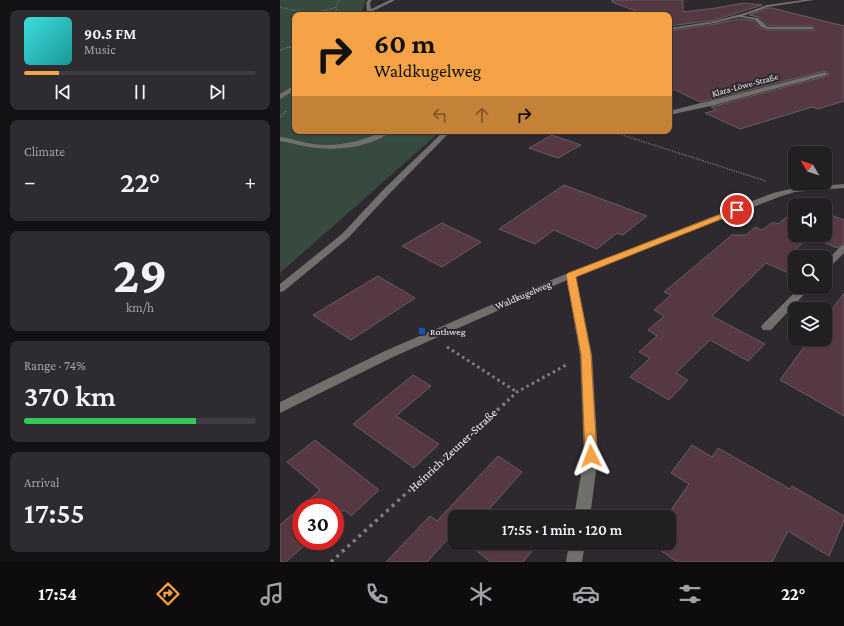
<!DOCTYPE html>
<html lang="en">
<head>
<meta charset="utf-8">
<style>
	:root { --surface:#221f23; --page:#2e2c30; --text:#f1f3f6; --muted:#a2a2a6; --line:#3f3d41; --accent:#f5a346 }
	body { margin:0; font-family:"Crimson Pro",serif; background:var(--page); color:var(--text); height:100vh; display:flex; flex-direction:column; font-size:15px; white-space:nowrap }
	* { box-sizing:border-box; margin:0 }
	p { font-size:13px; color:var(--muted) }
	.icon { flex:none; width:22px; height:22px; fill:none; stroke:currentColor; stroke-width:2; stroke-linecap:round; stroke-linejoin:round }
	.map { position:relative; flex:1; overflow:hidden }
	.sheet { display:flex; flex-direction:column; gap:10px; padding:10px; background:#131113; width:280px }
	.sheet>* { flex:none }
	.hud { position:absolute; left:12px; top:12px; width:380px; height:122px; border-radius:8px; box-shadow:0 1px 3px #0004,0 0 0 1px var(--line); background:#f5a346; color:#111; overflow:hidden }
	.needle { width:26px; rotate:309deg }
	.controls { position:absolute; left:508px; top:146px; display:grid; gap:8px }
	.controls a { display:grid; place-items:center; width:44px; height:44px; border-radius:8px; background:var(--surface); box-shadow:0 1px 3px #0004,0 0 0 1px var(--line); font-size:20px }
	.speed { position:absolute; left:12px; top:498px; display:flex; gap:8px; font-size:20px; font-weight:700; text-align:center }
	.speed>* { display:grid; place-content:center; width:52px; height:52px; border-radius:50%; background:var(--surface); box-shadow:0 1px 3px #0004,0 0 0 1px var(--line); line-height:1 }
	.speed .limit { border:6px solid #d22; background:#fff; color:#111 }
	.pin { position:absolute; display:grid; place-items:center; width:34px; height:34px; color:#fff; margin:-17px; border:2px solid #fff; border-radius:50%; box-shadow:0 1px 4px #0007 }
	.me { position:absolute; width:44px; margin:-22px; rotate:357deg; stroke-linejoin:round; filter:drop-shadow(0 0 3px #0008) }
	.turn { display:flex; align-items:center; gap:14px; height:84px; padding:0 16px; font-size:18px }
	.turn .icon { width:52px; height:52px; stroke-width:2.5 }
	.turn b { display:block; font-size:28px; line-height:34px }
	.lanes { display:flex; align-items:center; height:38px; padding:0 16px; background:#0003; justify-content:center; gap:20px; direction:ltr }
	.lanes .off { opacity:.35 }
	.big { font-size:30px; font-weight:600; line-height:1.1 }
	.sheet .card { flex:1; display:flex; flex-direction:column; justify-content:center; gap:6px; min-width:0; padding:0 14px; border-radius:8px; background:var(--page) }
	.sheet .dial { align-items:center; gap:0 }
	.dial b { font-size:52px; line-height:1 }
	.song { display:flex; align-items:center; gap:12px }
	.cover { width:48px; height:48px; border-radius:6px; background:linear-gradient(135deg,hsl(180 70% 55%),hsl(180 70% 35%)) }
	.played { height:4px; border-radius:2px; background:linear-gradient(90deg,var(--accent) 15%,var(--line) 15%) }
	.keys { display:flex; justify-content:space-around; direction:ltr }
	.heat { display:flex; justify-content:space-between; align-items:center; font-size:22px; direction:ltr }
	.charge { height:6px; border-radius:3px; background:linear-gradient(90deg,#34c759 74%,var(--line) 0) }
	.trip { position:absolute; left:168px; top:510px; width:228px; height:40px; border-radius:8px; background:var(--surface); box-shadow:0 1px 3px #0004,0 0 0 1px var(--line); font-weight:600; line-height:40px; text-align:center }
	.dock { display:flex; height:64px; justify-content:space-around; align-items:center; background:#0e0c0e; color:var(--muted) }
	.dock .icon { width:28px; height:28px }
	.dock .active { color:var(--accent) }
	.dock b { font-size:18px; color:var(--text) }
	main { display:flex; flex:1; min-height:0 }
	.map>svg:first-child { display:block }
</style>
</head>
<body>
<main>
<section class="sheet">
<div class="card">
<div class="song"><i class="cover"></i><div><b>90.5 FM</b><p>Music</p></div></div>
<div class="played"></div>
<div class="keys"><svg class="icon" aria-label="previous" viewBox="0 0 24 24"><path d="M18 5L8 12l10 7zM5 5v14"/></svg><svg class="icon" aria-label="pause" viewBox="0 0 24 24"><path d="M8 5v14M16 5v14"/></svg><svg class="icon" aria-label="next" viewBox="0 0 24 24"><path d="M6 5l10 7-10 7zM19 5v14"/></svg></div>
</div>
<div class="card"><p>Climate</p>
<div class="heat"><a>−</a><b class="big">22°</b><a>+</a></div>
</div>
<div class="card dial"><b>29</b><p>km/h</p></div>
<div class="card"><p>Range · 74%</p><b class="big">370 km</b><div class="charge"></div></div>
<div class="card"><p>Arrival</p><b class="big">17:55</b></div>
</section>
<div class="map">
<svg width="564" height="562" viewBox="0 0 564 562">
	<rect width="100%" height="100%" fill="#2d292f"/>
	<path fill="#364a40" d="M0 0H86L80 15H15V131H161L0 273Z"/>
	<g fill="#563842" stroke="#675e61">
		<path d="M332 0H403V12L436 8 464 3 482 5 435 20 389 26V15H366L332 2Z"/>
		<path d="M488 8H492L564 26V101L538 109 532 107 460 129 425 113 436 110 431 107 547 76 549 73 545 71 420 102 389 87V31L435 24 459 19 474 21 480 28 488 30H535L532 26H489L479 17 469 15Z"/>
		<path d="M272 135 301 145 278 158 249 148Z"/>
		<path d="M284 185 367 216 343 235 337 233 317 249 274 230 255 244 219 229Z"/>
		<path d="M548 214 564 220V244L557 248 530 236 515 250V276L486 263 432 316 485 344 468 361 430 340 396 373 408 380 389 400 350 377 370 358 359 352 377 336 368 330 384 316 374 310 391 295 384 292 452 235H466L475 227 482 230 493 222 498 224 509 215 515 217V235H545V217Z"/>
		<path d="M162 223 201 242 162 267 122 246Z"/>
		<path d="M98 276 135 298 71 340 33 315Z"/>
		<path d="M564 293V416L500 380 530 339H545V319Z"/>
		<path d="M133 375 151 386 116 416 159 444 134 468 73 424Z"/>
		<path d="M35 440 99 490 71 516 64 510 55 518V507H21L40 490 7 462Z"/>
		<path d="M412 445 432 457 438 448 510 489 512 486 564 516V521L549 556 508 531 492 562H397L370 543H389V517H386L409 484 391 473Z"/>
		<path d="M218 456 242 472 204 515 208 517H175V535L173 533 147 562H106L150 516 157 521Z"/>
		<path d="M21 507V541H29L6 562H0V525Z"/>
		<path d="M186 543H244L253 550 243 562H211Z"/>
	</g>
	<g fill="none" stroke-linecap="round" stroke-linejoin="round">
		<g stroke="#827f84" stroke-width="1" stroke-dasharray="1 1.5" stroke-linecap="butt">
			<path d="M0 7C23 13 34 15 56 7"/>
			<path d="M57 15 56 7 59 0"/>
			<path d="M9 47 15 46"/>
		</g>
		<g stroke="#827f84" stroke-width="1.5" stroke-dasharray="1 1.5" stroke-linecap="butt">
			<path d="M0 50 13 46"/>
			<path d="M0 117 6 111"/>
			<path d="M330 131 486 181"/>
		</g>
		<g stroke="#827f84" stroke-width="3" stroke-dasharray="2.5 3.5" stroke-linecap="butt">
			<path d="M167 347 237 392"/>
			<path d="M223 405 237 392 288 364"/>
		</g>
		<path stroke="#827f84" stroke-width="3.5" stroke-dasharray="3 4.5" stroke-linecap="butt" d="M51 562 224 404"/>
		<g fill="#716f6c" fill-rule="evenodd">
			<path d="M88 0H92L90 3 91 9 110 0H115C110 3 86 15 82 15L87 11 86 3Z"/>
			<path d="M523 0H534L488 7 463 16 478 18 488 27H532L534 29H488L481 27 475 20 459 17 435 23 389 30V28L435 21 468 12 487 5Z"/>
			<path d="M545 72 548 74 547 75 431 106 389 115V111Z"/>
			<path d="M15 85V90L0 99V94Z"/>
			<path d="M103 131H111C95 146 58 151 37 148 24 147 12 143 0 141V137C9 138 18 141 27 143 53 148 79 143 103 131Z"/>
			<path d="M164 131H171L110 193 68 238 4 291 0 292V284L62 234 104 189Z"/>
			<path d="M564 184V188L515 192 499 197 296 276 312 355 318 456 310 517H294L304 456 300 355 287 280 113 357 0 413V402L105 351 211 305 288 273 493 193 515 188Z"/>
			<path d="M564 245V253L548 269 545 270V262L561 246Z"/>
			<path d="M520 287H531L491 330H483L481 327 483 324Z"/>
			<path d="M289 543H305L302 562H286Z"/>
		</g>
	</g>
	<path fill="#f5a346" stroke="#9f6a2e" d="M457 208 459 209V212L296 277 311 354 317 456 316 460 311 461 307 460 305 456 301 354 286 275 288 273Z"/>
	<rect fill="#1a4fb4" stroke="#2d292f" stroke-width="1.5" x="138" y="327" width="8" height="8" rx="2"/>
	<g text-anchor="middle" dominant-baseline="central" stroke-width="4" stroke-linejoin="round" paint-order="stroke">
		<g font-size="9" fill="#f4f1f5" stroke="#2d292f">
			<text transform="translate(465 85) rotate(-15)">Klara-Löwe-Straße</text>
		</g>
		<g font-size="10" fill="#f4f1f5" stroke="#2d292f">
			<text transform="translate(243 295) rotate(-23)">Waldkugelweg</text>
		</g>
		<g font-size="10" fill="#f4f1f5" stroke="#2d292f" text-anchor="start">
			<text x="150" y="331">Rothweg</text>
		</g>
		<g font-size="12" fill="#f4f1f5" stroke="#2d292f">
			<text transform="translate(173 450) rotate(-43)">Heinrich-Zeuner-Straße</text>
		</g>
	</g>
</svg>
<div class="controls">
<a><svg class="needle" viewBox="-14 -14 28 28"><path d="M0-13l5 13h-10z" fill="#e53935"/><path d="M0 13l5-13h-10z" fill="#a2a2a6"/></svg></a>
<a><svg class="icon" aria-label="sound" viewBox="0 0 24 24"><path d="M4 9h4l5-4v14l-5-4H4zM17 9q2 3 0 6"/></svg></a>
<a><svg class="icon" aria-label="search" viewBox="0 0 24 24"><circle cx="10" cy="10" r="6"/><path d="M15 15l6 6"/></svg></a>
<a><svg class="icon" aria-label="layers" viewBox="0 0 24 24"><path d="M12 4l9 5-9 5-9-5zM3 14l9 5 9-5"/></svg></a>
</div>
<div class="speed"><div class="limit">30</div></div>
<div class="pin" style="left:457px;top:210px;background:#d93025"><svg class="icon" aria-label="arrive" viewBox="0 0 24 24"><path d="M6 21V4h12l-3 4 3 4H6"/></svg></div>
<svg class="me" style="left:311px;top:456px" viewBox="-20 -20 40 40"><path d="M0-17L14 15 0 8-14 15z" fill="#f5a346" stroke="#fff" stroke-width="4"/></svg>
<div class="trip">17:55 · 1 min · 120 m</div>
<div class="hud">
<div class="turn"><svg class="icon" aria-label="right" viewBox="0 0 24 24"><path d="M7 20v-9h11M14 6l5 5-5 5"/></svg><div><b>60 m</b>Waldkugelweg</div></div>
<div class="lanes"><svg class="icon off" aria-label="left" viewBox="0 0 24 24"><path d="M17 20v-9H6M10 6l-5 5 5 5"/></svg><svg class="icon off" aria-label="ahead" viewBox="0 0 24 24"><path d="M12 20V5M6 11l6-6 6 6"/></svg><svg class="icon" aria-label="right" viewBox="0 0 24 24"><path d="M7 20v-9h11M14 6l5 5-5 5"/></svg></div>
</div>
</div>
</main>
<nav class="dock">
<b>17:54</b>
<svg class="icon active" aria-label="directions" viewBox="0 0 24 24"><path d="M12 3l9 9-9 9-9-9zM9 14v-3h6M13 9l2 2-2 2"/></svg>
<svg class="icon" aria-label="music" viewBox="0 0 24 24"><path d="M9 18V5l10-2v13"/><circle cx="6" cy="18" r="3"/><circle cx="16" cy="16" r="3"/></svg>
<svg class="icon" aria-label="phone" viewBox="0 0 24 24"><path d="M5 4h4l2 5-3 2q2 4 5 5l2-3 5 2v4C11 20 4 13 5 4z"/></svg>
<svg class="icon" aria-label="climate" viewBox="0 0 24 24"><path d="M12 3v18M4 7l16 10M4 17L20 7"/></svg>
<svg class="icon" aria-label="car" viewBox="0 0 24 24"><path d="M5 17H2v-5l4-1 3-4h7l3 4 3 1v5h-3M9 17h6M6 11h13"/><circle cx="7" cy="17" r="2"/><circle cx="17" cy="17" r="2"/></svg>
<svg class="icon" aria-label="filters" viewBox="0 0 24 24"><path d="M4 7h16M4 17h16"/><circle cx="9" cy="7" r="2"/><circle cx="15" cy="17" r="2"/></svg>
<b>22°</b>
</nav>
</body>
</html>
